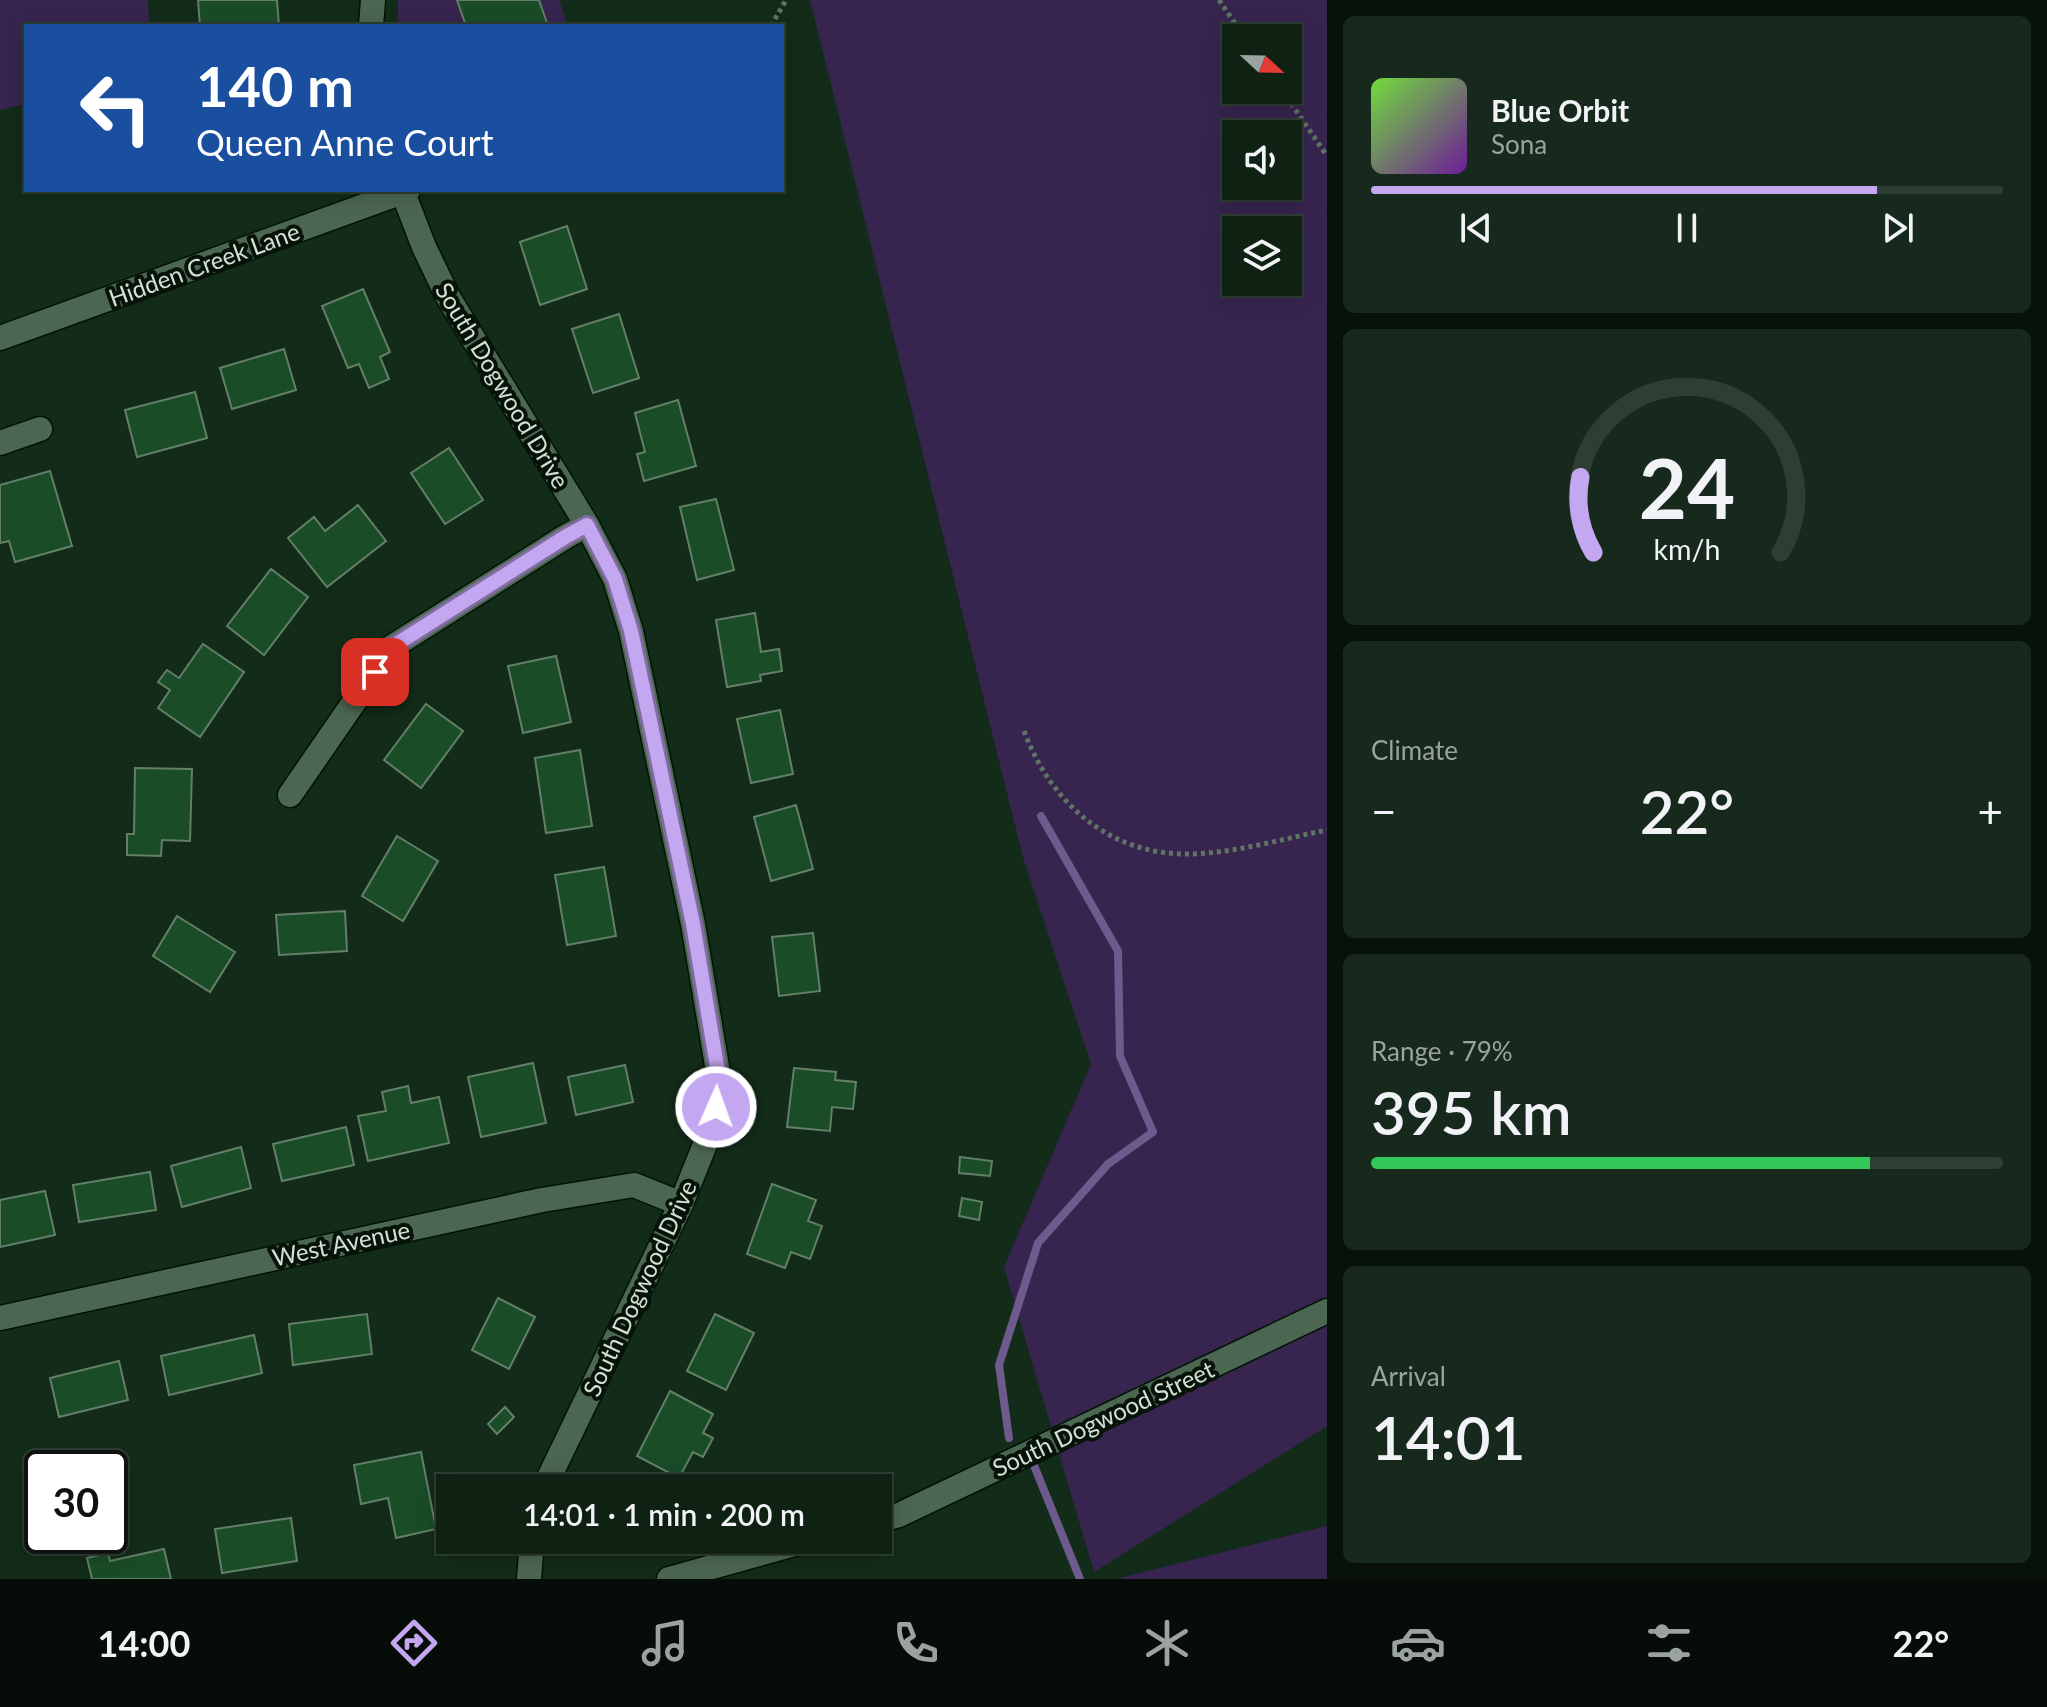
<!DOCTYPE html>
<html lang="en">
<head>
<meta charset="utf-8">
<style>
	:root { --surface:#0e2113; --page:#17291c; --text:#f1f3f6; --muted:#9ba3a0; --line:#2e3e33; --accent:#c4a7f1 }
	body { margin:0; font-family:Lato,sans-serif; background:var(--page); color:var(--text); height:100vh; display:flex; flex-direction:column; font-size:30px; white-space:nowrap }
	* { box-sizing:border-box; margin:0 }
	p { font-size:26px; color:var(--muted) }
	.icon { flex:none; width:44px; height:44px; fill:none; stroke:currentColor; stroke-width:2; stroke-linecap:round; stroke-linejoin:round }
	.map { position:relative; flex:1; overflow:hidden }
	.sheet { display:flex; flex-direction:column; gap:16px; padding:16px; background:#08120a; width:720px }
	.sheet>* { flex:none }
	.guide { position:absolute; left:24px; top:24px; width:760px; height:168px; border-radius:0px; box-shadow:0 4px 20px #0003,0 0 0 2px var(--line); background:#1a4fa0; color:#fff; overflow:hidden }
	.needle { width:52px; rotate:112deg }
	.controls { position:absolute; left:1222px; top:24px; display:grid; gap:16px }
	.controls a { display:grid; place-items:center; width:80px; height:80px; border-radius:0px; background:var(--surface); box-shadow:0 4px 20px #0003,0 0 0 2px var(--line); font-size:40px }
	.speed { position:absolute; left:24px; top:1450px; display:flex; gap:16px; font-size:40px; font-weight:700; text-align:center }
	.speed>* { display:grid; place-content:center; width:104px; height:104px; border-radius:50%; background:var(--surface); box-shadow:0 4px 20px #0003,0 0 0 2px var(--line); line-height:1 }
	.speed .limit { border:4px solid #111; border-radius:12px; background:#fff; color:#111 }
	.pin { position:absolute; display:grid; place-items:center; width:68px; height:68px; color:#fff; margin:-34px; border-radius:16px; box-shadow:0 4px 12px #0006 }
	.me { position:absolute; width:88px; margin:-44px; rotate:2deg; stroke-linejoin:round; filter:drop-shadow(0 0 6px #0008) }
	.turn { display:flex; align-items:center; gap:28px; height:168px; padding:0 40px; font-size:36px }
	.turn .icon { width:104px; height:104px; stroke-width:2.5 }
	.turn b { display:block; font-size:56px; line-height:68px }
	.big { font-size:60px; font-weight:600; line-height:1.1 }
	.sheet .tile { flex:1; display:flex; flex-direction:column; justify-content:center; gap:12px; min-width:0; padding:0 28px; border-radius:12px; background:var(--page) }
	.sheet .dial { align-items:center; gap:0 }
	.dial svg { height:208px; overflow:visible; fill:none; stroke:var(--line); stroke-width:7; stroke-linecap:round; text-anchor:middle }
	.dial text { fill:var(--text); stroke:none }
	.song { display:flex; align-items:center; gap:24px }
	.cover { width:96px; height:96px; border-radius:12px; background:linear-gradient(135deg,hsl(100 70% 55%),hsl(280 70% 35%)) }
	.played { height:8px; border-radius:4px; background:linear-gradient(90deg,var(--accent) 80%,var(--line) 80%) }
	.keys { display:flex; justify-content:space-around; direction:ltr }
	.heat { display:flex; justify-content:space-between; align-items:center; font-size:44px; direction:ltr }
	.charge { height:12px; border-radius:6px; background:linear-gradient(90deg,#34c759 79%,var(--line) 0) }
	.trip { position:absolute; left:436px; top:1474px; width:456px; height:80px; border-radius:0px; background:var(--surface); box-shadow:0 4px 20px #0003,0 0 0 2px var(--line); font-weight:600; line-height:80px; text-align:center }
	.dock { display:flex; height:128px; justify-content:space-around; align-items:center; background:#060d08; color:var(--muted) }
	.dock .icon { width:56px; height:56px }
	.dock .active { color:var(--accent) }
	.dock b { font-size:36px; color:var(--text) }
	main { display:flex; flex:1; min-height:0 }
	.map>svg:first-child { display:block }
</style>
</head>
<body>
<main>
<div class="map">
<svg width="1327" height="1579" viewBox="0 0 1327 1579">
	<rect width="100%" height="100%" fill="#132c19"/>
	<g fill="#37254f" fill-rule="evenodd">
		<path d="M0 0H148L149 26H26V104L0 110Z"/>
		<path d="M398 0H559L568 26H398Z"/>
		<path d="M810 0H1327V1426L1094 1572 1004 1267 1091 1064 1023 857ZM1236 38H1288V90H1236ZM1236 134H1288V186H1236ZM1236 230H1288V282H1236Z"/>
		<path d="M1327 1526V1579H1116Z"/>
	</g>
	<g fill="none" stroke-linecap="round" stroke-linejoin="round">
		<g stroke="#6e5a8c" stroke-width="8">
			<path d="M1009 1438 999 1365 1038 1243 1108 1164 1153 1132 1120 1056 1118 951 1041 816"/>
			<path d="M1033 1463 1080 1579"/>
		</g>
	</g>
	<g fill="#1a4c28" stroke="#637f68" stroke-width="2">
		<path d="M198 0H277L279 26H200Z"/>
		<path d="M457 0H539L547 23 538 26H466Z"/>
		<path d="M567 226 587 289 540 305 520 242Z"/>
		<path d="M363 289 390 352 380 357 389 379 369 388 359 364 348 368 322 306Z"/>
		<path d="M619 314 639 378 593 393 572 329Z"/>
		<path d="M284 349 296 390 232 409 220 368Z"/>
		<path d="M195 392 207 438 137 457 125 410Z"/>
		<path d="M678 400 696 466 644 481 637 454 645 452 635 413Z"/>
		<path d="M449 448 483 500 445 524 411 473Z"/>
		<path d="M50 471 72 546 15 562 9 541 0 543V485Z"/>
		<path d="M716 499 734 570 697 580 680 507Z"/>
		<path d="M358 505 386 541 327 587 288 538 314 517 325 531Z"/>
		<path d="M271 569 308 597 264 655 227 626Z"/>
		<path d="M755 613 761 652 779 649 782 671 760 675 761 681 727 687 716 620Z"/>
		<path d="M203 644 244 672 200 737 158 708 170 690 158 682 167 670 179 678Z"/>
		<path d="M556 656 571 722 523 733 508 666Z"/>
		<path d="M426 704 463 731 421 788 384 760Z"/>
		<path d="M780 710 793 774 751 783 737 719Z"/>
		<path d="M580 750 592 826 546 833 535 758Z"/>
		<path d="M135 768 192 769 190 841 162 840 161 856 127 855V834H134Z"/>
		<path d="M796 805 813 869 771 881 754 817Z"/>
		<path d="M397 836 438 861 403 921 362 896Z"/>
		<path d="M604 867 616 936 567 945 555 875Z"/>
		<path d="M345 911 347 951 279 955 276 915Z"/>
		<path d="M177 916 235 952 210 992 153 956Z"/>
		<path d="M813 933 820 991 779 996 772 937Z"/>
		<path d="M533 1063 546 1123 481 1137 468 1077Z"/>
		<path d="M625 1065 633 1102 576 1115 568 1077Z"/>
		<path d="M794 1068 836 1072 835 1080 856 1082 853 1109 832 1107 830 1131 787 1127Z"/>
		<path d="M408 1086 411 1103 439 1097 449 1143 368 1161 358 1116 386 1111 382 1092Z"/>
		<path d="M346 1127 354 1165 282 1181 273 1144Z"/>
		<path d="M241 1147 251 1188 182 1207 171 1166Z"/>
		<path d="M960 1157 992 1161 990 1176 959 1173Z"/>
		<path d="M150 1172 156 1210 79 1222 73 1185Z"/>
		<path d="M772 1184 816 1200 808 1221 822 1226 810 1259 791 1252 785 1268 747 1254Z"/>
		<path d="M45 1191 55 1235 0 1247V1200Z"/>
		<path d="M962 1198 982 1202 979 1220 959 1216Z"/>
		<path d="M498 1298 535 1317 509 1369 472 1350Z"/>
		<path d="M367 1314 372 1354 293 1365 289 1324Z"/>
		<path d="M715 1314 754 1333 726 1390 687 1371Z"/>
		<path d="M254 1335 262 1373 169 1395 161 1356Z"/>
		<path d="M119 1361 128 1400 59 1417 50 1378Z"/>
		<path d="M670 1391 713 1414 703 1433 713 1438 703 1457 693 1452 679 1478 637 1456Z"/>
		<path d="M505 1407 514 1417 497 1434 488 1424Z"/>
		<path d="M421 1452 436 1529 396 1538 388 1498 361 1504 354 1465Z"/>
		<path d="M291 1518 297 1561 222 1573 215 1529Z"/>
		<path d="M164 1549 171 1579H92L87 1558 108 1553 110 1561Z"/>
	</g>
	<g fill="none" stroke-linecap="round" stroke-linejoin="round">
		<defs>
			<g id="minor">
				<path d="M371 26 373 0"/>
				<path d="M402 190 424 247 448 297 587 525 615 579 631 631 693 924 718 1072 716 1107 706 1142 681 1204 544 1488"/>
				<path d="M0 338 408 190"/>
				<path d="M0 443 40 429"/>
				<path d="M290 795 392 647 565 537 587 525"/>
				<path d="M0 1318 542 1200 634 1185 681 1204"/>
				<path d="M878 1521 899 1515 1327 1311"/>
				<path d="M529 1579 532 1540"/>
				<path d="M669 1579 809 1540"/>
			</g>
		</defs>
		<use href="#minor" stroke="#001404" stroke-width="27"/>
		<g stroke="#5f7464" stroke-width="5" stroke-dasharray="4 4" stroke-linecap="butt">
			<path d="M1219 0 1245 38"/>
			<path d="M771 26 786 0"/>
			<path d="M1282 90 1327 156"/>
			<path d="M1024 731C1051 803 1109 855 1189 854 1235 853 1282 839 1327 830"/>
		</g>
		<use href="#minor" stroke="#4c6751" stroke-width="24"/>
	</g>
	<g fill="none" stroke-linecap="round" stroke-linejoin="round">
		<defs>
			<path id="route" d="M375 672 392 647 565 537 587 525 615 579 631 631 693 924 718 1072 716 1107"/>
		</defs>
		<use href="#route" stroke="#7f6d9d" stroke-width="20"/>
		<use href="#route" stroke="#c4a7f1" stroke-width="14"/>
	</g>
	<g text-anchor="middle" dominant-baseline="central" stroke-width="8" stroke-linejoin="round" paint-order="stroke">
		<g font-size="24" fill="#d2e1d4" stroke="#071209">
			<text transform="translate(204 264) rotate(-20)">Hidden Creek Lane</text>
			<text transform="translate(503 385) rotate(59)">South Dogwood Drive</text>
			<text transform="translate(341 1243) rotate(-12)">West Avenue</text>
			<text transform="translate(639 1288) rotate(-65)">South Dogwood Drive</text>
			<text transform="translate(1103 1418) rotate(-25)">South Dogwood Street</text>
		</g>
	</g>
</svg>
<div class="controls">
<a><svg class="needle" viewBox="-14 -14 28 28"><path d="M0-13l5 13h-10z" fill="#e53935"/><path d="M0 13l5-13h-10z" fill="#9ba3a0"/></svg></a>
<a><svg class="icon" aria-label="sound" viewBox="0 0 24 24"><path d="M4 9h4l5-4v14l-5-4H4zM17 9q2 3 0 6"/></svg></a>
<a><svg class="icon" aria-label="layers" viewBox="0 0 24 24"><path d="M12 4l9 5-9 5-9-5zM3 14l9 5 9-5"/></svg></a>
</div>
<div class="speed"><div class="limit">30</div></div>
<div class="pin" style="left:375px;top:672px;background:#d93025"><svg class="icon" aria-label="arrive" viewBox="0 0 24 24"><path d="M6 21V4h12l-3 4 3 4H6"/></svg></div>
<svg class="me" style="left:716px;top:1107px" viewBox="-20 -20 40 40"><circle r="17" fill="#c4a7f1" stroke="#fff" stroke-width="3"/><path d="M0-11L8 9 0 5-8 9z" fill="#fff"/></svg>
<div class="trip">14:01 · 1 min · 200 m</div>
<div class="guide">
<div class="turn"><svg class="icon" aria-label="left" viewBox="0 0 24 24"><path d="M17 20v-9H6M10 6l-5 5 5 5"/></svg><div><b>140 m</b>Queen Anne Court</div></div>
</div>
</div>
<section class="sheet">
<div class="tile">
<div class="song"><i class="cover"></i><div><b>Blue Orbit</b><p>Sona</p></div></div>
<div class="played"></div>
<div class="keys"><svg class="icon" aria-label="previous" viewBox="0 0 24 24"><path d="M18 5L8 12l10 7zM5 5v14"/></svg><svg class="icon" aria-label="pause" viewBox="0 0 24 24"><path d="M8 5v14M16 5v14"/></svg><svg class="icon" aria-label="next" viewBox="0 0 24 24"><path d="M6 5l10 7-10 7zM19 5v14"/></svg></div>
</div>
<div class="tile dial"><svg viewBox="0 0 100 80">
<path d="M14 69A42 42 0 1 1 86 69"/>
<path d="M14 69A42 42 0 0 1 9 40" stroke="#c4a7f1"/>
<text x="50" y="56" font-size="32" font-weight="700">24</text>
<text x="50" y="72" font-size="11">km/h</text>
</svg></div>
<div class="tile"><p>Climate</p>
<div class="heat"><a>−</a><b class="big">22°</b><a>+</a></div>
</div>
<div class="tile"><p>Range · 79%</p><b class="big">395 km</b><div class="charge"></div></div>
<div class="tile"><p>Arrival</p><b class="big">14:01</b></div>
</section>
</main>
<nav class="dock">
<b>14:00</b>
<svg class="icon active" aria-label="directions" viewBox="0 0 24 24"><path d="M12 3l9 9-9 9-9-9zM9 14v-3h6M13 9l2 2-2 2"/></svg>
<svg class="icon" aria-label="music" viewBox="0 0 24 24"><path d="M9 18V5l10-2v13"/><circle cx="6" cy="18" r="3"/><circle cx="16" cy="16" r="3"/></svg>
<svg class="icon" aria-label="phone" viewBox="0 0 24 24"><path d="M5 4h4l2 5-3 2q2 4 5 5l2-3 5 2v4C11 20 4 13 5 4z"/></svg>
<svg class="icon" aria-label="climate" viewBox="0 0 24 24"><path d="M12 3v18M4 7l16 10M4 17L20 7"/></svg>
<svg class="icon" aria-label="car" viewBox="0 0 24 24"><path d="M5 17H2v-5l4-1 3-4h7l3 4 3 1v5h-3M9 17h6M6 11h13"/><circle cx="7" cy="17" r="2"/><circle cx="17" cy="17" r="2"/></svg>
<svg class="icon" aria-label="filters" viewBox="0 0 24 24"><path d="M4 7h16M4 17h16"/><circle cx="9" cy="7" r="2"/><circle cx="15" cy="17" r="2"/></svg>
<b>22°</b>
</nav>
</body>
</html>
